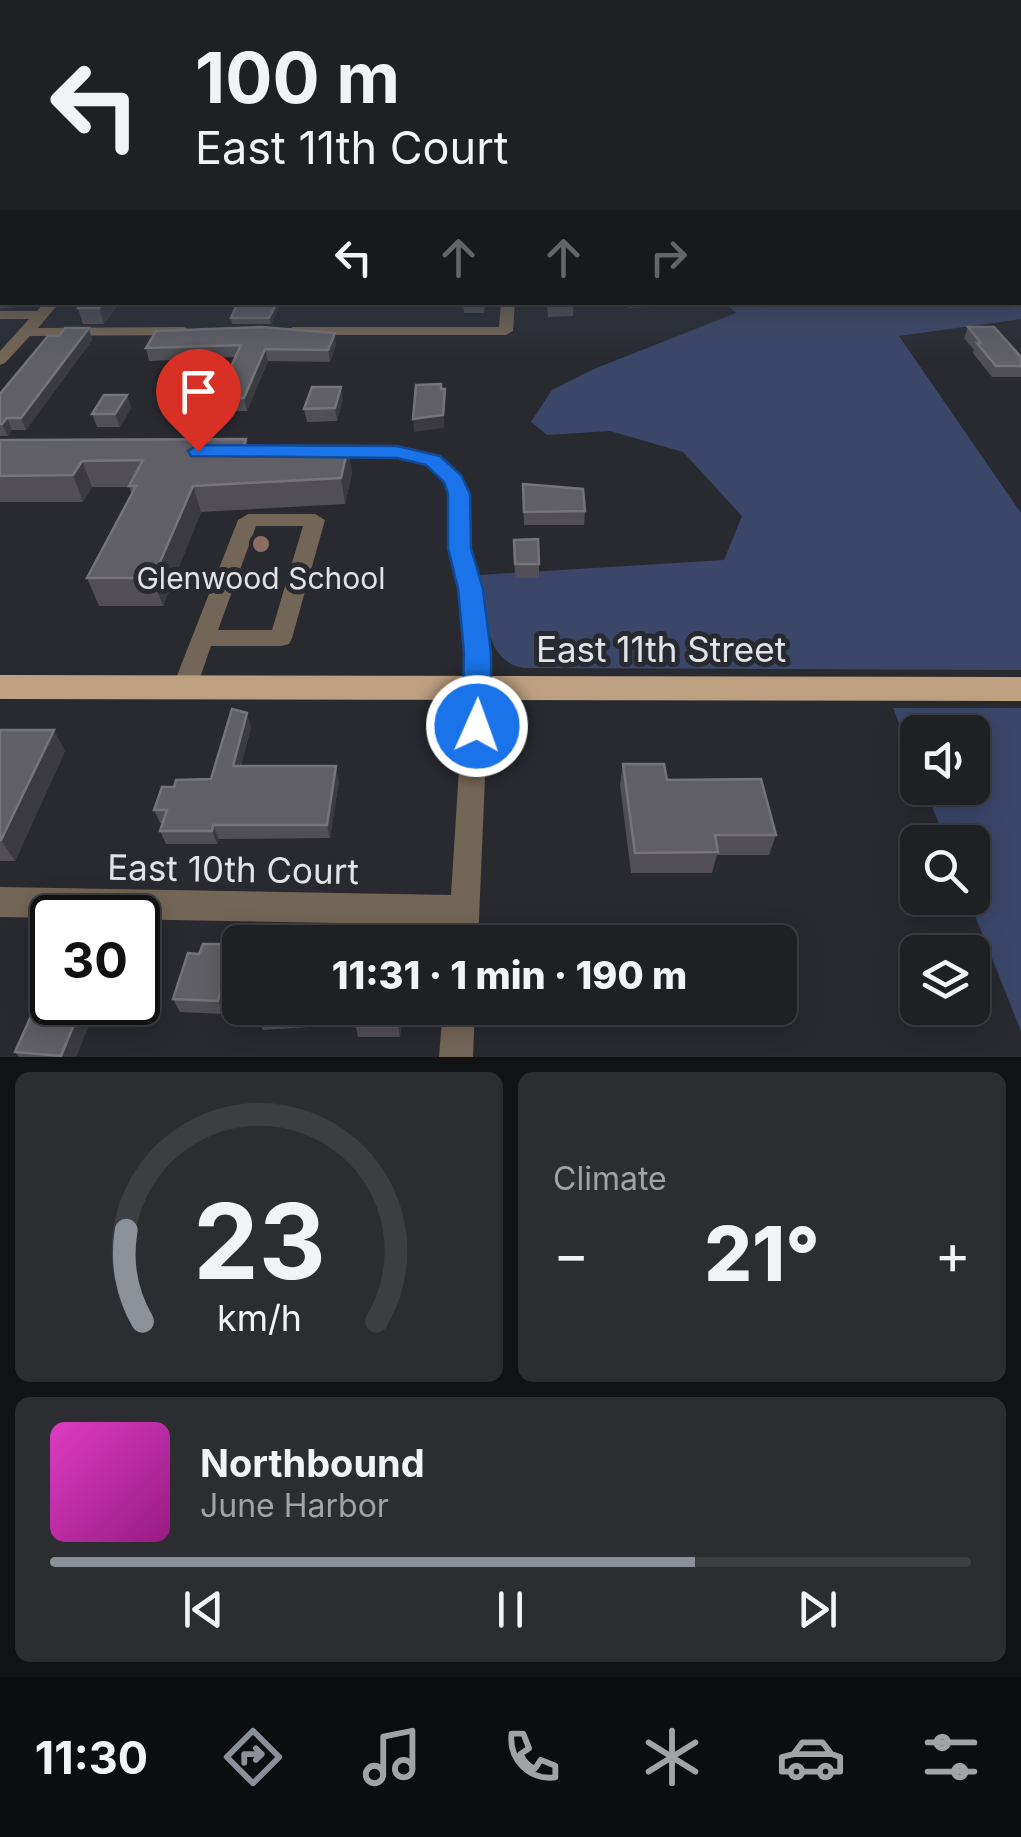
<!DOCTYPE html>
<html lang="en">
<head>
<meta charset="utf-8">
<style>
	:root { --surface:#1e2024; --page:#2b2d31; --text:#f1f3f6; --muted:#a1a3a6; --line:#3c3e41; --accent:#8c9099 }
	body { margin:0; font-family:Inter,sans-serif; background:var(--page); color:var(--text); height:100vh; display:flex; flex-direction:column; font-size:38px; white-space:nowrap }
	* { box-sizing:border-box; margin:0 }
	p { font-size:32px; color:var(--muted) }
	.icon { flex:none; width:55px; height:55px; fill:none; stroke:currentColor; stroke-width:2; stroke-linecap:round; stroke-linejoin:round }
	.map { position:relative; height:1057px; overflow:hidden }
	.details { display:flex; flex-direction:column; gap:15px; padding:15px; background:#101214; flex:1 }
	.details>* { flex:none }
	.guide { position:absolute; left:0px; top:0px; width:1022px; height:305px; box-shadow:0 5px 25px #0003,0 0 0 2px var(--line); background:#1e2024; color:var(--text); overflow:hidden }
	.buttons { position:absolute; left:900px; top:715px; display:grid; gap:20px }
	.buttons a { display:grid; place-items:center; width:90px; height:90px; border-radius:15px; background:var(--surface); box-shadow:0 5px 25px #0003,0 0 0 2px var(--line); font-size:50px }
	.speed { position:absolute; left:30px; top:895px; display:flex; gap:20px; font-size:50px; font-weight:700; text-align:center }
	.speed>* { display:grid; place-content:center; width:130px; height:130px; border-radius:50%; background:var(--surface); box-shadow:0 5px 25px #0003,0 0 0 2px var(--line); line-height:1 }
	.speed .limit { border:5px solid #111; border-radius:15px; background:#fff; color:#111 }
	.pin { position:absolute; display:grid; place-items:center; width:85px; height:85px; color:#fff; margin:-102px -42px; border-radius:50% 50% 50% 0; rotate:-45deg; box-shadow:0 0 10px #0007 }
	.pin .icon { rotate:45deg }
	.me { position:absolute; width:110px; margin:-55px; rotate:2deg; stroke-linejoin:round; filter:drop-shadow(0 0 8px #0008) }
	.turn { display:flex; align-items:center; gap:35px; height:210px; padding:0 30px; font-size:45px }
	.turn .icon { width:130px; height:130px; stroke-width:2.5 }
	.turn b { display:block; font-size:70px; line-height:85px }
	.lanes { display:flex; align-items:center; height:95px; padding:0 30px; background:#0003; justify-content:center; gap:50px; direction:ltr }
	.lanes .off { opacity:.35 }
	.big { font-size:75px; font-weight:800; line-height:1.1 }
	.details .tile { flex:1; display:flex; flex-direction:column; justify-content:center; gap:15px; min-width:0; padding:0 35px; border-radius:15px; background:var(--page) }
	.details .dial { align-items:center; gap:0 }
	.dial svg { height:260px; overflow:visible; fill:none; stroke:var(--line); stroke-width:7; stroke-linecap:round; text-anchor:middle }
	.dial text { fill:var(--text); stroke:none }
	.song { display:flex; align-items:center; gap:30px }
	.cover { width:120px; height:120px; border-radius:15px; background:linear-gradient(135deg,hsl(310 70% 55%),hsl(310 70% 35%)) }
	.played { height:10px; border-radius:5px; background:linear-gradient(90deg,var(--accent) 70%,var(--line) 70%) }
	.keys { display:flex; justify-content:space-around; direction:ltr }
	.heat { display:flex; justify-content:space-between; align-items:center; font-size:55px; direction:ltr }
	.details .tiles { flex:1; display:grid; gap:15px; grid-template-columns:1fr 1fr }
	.tile:last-child { grid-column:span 2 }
	.trip { position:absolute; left:222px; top:925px; width:575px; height:100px; border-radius:15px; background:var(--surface); box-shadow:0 5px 25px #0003,0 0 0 2px var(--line); font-weight:800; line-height:100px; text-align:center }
	.tab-bar { display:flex; height:160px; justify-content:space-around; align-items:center; background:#0c0d0e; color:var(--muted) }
	.tab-bar .icon { width:70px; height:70px }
	.tab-bar .active { color:var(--accent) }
	.tab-bar b { font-size:45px; color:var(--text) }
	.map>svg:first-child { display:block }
</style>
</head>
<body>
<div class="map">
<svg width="1021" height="1057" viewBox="0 0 1021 1057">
	<rect width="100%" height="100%" fill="#282a30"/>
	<g fill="#3b4769">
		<path d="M1021 211V319L899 336 1021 513V670L523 668C481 660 488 607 479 575L724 560 742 516 683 452 610 431 547 435 531 422 552 390 594 369 736 313 725 303 1020 302Z"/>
		<path d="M893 708H1021V1031L968 898H972V842H946L925 788H972V732H918L917 770Z"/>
	</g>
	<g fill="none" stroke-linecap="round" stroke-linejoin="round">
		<g fill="#746656" fill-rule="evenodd">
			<path d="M0 223 2 224V230L0 231Z"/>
			<path d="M45 302H60L38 328 184 327 191 331 184 335 30 336 5 363 0 365V351L29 319H0V311H37Z"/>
			<path d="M501 302H515L513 331 506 335H293L286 331 293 327H499Z"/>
			<path d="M322 447H397L439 457 460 475 469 494 470 548 482 589 490 660 478 942H448L449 925 0 917V887L451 895 466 660 460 589 450 548 449 494 445 481 427 465 397 457 316 456 313 452 316 448Z"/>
			<path d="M248 514H315L325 520 292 638 289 644 281 646H211L195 692 186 694 177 692 174 685 178 673 238 520ZM256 526H303L272 630H218Z"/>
			<path d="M443 1008H475L473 1057H439Z"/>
		</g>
		<path fill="#bda080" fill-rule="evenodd" d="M0 675 1021 677V701L0 699Z"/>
	</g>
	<g fill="#514f55">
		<path d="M0 295 2 302H23L18 307 0 308Z"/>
		<path d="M120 302 104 324H83L78 308Z"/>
		<path d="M277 302 278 308 271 324H232L231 318Z"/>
		<path d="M463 302H485L484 313H464Z"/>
		<path d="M547 302H574L573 316 548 317Z"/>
		<path d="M626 302H652V307L628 308Z"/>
		<path d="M968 327 1021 357V377H992L973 353 974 350 964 338Z"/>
		<path d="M89 328 92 340 26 430H12L8 436H0V394L59 336Z"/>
		<path d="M156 331 336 345 330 362 268 361 247 411H219L216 399 235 357 149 361 146 348Z"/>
		<path d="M127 395 131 408 120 427H97L92 414Z"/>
		<path d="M343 399 337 421 307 422 304 409Z"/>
		<path d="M246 439 248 448 352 473 345 504 201 512 163 606H99L87 578 132 494 129 487H92L83 502H0V440Z"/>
		<path d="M523 484 585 511 584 525H524Z"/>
		<path d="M514 540 539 564V578H515Z"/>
		<path d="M251 727 241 766 339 780 330 838 219 839 217 844H166L160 831 163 823H160L154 810 211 779Z"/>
		<path d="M0 730 65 751 15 861H0Z"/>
		<path d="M623 764 667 780 776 835 769 855H717L712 873H631L620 785Z"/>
		<path d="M153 938 161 951 142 1016 92 1017 76 1057H19L15 1052 52 1002Z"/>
		<path d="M226 944 237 968 224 1014 180 1012 173 999 199 954Z"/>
		<path d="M403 1008 400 1037H358L355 1024 263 1030 258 1019Z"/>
	</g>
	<g fill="#3a3a40">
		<path d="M103 302H120L104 324 99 308Z"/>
		<path d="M277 302 278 308 271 324 269 318Z"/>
		<path d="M89 328 92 340 26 430 21 418Z"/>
		<path d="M335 333 336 345 330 362 328 350Z"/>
		<path d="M265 349 268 361 247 411 244 398Z"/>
		<path d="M341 387 343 399 337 421 335 408Z"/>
		<path d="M445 389 444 428 414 432 413 419Z"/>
		<path d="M127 395 131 408 120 427 115 414Z"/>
		<path d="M7 418 12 430 8 436 2 424Z"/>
		<path d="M348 447 352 473 345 504 341 478Z"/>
		<path d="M82 461 92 487 83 502 73 475Z"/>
		<path d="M193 486 201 512 163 606 153 578Z"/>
		<path d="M247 713 251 727 237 780 233 766Z"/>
		<path d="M54 730 65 751 15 861 1 840Z"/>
		<path d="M336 766 339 780 330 838 327 825Z"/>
		<path d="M213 825 219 839 217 844 212 831Z"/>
		<path d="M153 938 161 951 142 1016 133 1004 138 1002V990Z"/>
		<path d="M226 944 237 968 224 1014 218 1001 223 955Z"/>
		<path d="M82 1005 92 1017 76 1057H63L61 1056Z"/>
		<path d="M400 1008H403L400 1037 398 1026Z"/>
	</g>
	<g fill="#605f65" stroke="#747479" stroke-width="2.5">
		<path d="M82 302H103L99 308H78Z"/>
		<path d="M238 302H277L269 318H231Z"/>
		<rect x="548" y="302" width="26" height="3"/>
		<path d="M261 327 335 333 328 350 265 349 244 398 216 399 241 345 146 348 156 331Z"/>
		<path d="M968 327H994L1021 357V366H996L977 343H981Z"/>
		<path d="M65 328H89L21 418H7L2 424H0V394L48 336H59Z"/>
		<path d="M441 384V389H445L443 415 413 419 416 385Z"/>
		<path d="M312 387H341L335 408 304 409Z"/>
		<path d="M104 395H127L115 414H92Z"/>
		<path d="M246 439 243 448 348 447 341 478 193 486 153 578H87L136 486H129L143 460 82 461 73 475 0 476V440Z"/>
		<path d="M523 484 583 489 585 511 524 512Z"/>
		<path d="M538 539 539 564H515L514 540Z"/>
		<path d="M232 709 247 713 233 766H336L327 825H213L212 831H160L167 810H154L162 787H174L176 780 211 779Z"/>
		<path d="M0 730H54L1 840H0Z"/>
		<path d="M623 764H664L667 780 761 779 776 835H715L718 852 635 853Z"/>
		<path d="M275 932H311L309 942H273Z"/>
		<path d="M138 938H153L138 990Z"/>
		<path d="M203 944H226L223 955H231L218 1001 173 999 188 953 199 954Z"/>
		<path d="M52 969V1002H134L133 1004 82 1005 61 1056 15 1052Z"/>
		<path d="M260 1008H400L398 1026H355L357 1013 258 1019Z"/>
	</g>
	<linearGradient id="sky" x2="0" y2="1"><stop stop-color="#16171a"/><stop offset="0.59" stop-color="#424a59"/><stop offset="1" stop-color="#424a59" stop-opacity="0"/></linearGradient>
	<rect width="1021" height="359" fill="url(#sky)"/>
	<path fill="#1a73e8" stroke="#114b97" stroke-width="2.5" d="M198 445 397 446 440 456 461 475 470 494 471 548 483 589 491 653V726L487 734 477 738 467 734 462 726 464 653 458 589 448 548V494L444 482 426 465 397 458 191 456 188 451Z"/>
	<circle fill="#8d6e63" stroke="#282a30" stroke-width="4" cx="261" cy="544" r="10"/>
	<g text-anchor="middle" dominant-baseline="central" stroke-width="10" stroke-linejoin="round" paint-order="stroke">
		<g font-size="30" fill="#e1e3e7" stroke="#282a30">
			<text x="261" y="578">Glenwood School</text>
		</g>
		<g font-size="35" fill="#e1e3e7" stroke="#282a30">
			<text x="661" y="649">East 11th Street</text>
			<text transform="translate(233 869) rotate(1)">East 10th Court</text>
		</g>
	</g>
</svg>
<div class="buttons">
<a><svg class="icon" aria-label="sound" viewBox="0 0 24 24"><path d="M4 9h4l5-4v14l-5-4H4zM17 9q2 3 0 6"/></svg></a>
<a><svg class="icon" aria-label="search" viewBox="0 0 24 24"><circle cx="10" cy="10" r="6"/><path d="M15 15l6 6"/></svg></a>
<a><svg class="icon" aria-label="layers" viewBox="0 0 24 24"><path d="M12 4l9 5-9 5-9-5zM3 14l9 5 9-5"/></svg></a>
</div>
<div class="speed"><div class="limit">30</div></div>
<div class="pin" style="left:198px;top:451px;background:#d93025"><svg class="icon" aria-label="arrive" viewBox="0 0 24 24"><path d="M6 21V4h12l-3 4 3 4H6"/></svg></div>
<svg class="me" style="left:477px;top:726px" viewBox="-20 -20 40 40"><circle r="17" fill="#1a73e8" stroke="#fff" stroke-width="3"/><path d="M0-11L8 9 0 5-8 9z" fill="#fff"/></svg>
<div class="trip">11:31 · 1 min · 190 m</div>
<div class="guide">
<div class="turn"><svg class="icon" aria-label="left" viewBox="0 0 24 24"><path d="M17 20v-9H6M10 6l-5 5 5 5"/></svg><div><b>100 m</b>East 11th Court</div></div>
<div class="lanes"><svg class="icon" aria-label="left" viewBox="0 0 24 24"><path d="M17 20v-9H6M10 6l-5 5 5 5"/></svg><svg class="icon off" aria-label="ahead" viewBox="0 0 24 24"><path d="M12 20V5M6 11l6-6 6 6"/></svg><svg class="icon off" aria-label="ahead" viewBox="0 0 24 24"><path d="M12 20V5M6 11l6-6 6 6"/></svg><svg class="icon off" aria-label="right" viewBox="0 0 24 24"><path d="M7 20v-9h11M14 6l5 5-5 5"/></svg></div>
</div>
</div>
<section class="details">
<div class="tiles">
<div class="tile dial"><svg viewBox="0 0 100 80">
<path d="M14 69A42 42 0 1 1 86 69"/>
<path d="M14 69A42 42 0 0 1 9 41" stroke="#8c9099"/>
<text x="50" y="56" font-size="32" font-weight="700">23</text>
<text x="50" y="72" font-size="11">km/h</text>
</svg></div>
<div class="tile"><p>Climate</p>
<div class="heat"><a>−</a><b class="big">21°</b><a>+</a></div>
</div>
<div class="tile">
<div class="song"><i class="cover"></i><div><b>Northbound</b><p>June Harbor</p></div></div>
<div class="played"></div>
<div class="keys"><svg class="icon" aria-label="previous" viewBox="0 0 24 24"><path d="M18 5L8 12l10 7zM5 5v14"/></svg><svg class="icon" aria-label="pause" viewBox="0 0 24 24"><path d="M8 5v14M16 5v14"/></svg><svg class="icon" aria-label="next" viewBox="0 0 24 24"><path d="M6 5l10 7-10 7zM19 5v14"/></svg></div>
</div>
</div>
</section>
<nav class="tab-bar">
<b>11:30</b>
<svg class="icon active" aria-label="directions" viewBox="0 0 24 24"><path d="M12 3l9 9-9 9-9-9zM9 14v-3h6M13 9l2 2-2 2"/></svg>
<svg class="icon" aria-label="music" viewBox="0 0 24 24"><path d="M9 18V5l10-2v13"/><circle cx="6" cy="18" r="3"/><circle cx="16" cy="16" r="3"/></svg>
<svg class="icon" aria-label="phone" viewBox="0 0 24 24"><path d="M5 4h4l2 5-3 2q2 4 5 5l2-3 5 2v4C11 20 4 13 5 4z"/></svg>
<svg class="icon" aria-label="climate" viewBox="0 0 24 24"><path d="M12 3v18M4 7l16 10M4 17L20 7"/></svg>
<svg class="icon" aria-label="car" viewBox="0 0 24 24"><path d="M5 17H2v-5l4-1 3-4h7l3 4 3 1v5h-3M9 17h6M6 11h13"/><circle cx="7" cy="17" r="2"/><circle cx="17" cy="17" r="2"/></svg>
<svg class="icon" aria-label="filters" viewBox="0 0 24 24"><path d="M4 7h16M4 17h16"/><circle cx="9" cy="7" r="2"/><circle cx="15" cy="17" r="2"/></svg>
</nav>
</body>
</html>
